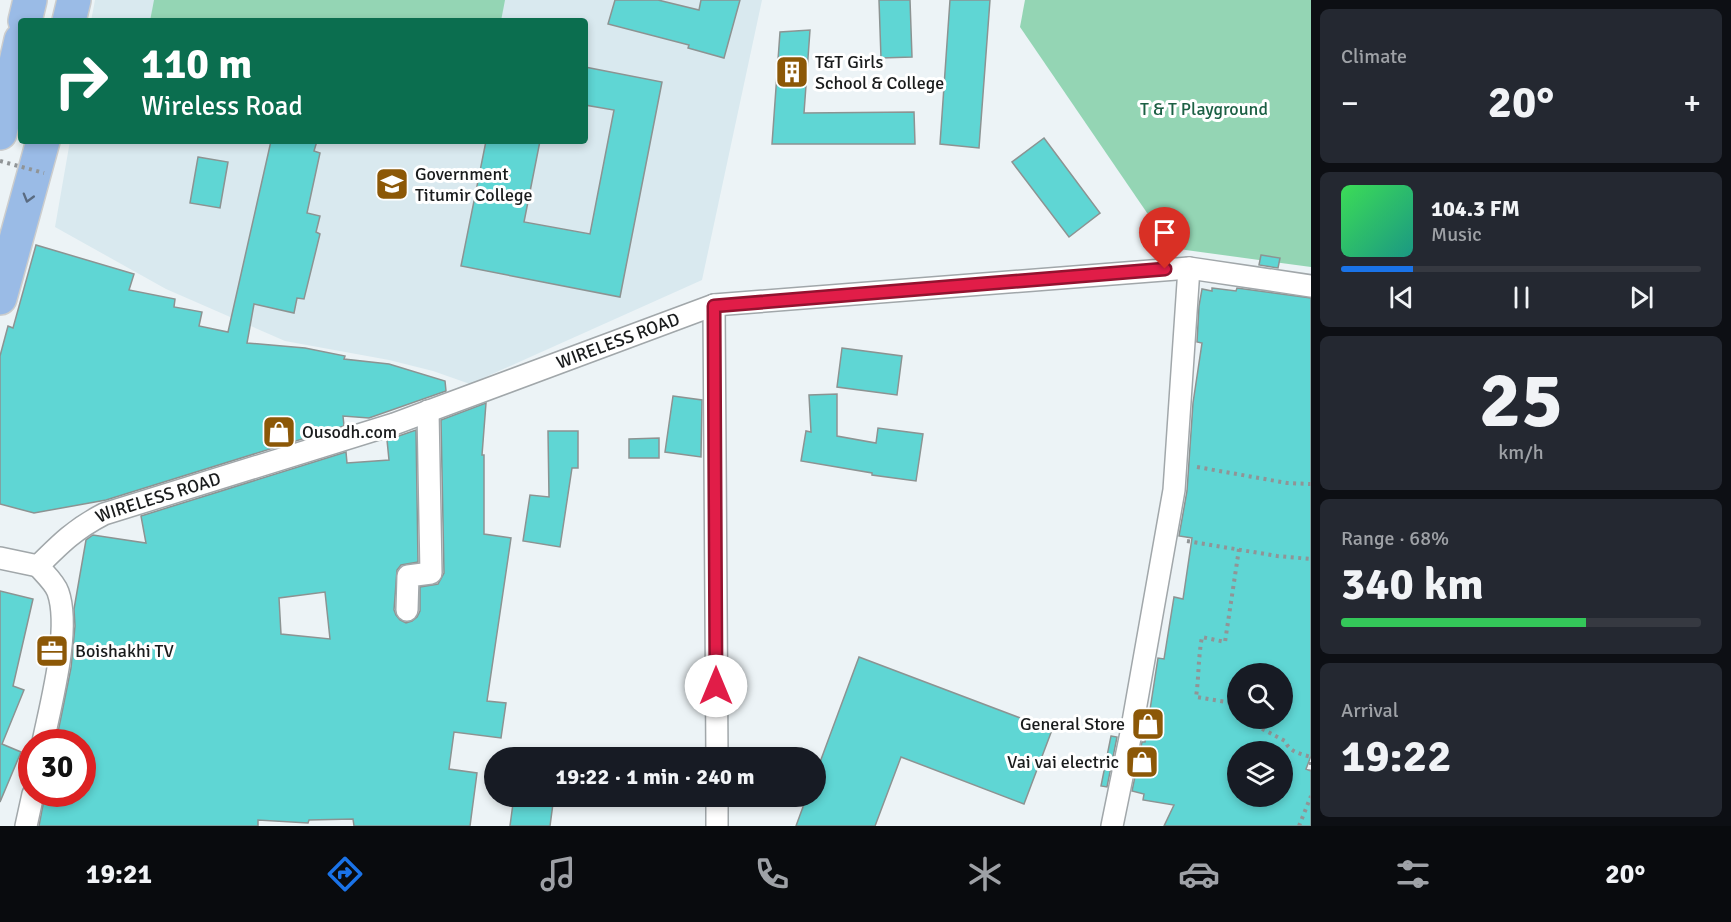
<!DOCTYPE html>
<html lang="en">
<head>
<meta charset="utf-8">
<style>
	:root { --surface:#171b24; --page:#242831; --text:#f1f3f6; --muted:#9ea1a6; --line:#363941; --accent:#1a73e8 }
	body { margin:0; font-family:Signika,sans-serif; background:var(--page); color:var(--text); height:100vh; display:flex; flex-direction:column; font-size:22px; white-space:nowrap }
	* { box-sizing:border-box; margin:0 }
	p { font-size:20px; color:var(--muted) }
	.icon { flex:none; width:33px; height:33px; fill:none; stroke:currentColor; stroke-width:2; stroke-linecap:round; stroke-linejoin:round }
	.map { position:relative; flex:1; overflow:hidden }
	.drawer { display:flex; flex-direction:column; gap:9px; padding:9px; background:#0d0f14; width:420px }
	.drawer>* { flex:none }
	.guide { position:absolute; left:18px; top:18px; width:570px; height:126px; border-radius:6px; box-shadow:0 3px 9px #0003; background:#0b6e4f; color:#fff; overflow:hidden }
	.buttons { position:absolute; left:1227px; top:663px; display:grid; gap:12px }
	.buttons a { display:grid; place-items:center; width:66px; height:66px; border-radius:50%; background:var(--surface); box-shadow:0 3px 9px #0003; font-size:30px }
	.speed { position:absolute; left:18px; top:729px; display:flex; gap:12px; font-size:30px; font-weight:700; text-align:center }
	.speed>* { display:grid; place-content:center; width:78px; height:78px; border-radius:50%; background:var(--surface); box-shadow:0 3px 9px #0003; line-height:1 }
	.speed .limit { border:9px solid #d22; background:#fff; color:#111 }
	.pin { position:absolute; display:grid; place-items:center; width:51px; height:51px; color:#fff; margin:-62px -26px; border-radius:50% 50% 50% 0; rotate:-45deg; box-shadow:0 0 6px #0007 }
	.pin .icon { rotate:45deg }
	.me { position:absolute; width:66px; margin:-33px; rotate:0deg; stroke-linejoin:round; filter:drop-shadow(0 0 4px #0008) }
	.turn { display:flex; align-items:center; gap:21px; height:126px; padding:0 24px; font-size:27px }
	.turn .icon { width:78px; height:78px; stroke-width:2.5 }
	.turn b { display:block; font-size:42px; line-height:51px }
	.big { font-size:45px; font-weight:800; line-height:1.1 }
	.drawer .card { flex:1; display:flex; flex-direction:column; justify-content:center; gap:9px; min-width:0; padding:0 21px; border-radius:9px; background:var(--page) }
	.drawer .dial { align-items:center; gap:0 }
	.dial b { font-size:78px; line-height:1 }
	.song { display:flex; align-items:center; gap:18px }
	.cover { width:72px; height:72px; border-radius:9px; background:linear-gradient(135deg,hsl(130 70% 55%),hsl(170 70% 35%)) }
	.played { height:6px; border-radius:3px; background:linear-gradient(90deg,var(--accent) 20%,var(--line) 20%) }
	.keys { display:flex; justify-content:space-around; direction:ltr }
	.heat { display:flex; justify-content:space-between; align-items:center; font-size:33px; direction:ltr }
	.charge { height:9px; border-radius:4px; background:linear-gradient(90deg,#34c759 68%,var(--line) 0) }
	.trip { position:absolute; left:484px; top:747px; width:342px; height:60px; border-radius:30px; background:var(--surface); box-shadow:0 3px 9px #0003; font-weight:800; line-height:60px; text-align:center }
	.dock { display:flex; height:96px; justify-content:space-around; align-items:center; background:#090b0e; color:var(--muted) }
	.dock .icon { width:42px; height:42px }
	.dock .active { color:var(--accent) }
	.dock b { font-size:27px; color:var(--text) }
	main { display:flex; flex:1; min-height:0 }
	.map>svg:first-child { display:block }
</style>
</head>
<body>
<main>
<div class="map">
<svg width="1311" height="826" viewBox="0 0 1311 826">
	<rect width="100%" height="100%" fill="#ecf3f6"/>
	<path fill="#d9e9ef" d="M95 0H762L702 280 470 384 433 371 389 360 285 341 166 289 55 227 70 141H585V21H91Z"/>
	<g fill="#94d5b4">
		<path d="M154 0H505L501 21H150Z"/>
		<path d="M1025 0H1311V267L1171 248 1020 27Z"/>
	</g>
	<g fill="#5fd6d4" stroke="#8c9392" stroke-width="1.5" fill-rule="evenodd">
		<path d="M615 0H658L699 10 701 0H740L724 58 688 48 689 45 608 24Z"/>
		<path d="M879 0H910L912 57 881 58Z"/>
		<path d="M950 0H990L979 148 940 144Z"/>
		<path d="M810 30 804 113 914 112 915 144H772L780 32Z"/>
		<path d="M585 67 662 82 620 297 461 266 486 141H540L524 222 590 234 614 110 585 105Z"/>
		<path d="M1044 138 1100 213 1069 237 1012 162Z"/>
		<path d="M271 141H317L314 151 320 153 307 213 320 216 316 232 320 234 304 299 297 298 294 313 254 304 247 343 305 348 345 356 344 359 389 364 445 381 446 391 369 418 343 416 344 426 106 500 34 513 0 504V356L8 326 13 328 36 245 134 274 129 290 175 299 174 307 202 312 199 326 228 332Z"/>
		<path d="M198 157 228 162 220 208 190 203Z"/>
		<path d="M1261 255 1280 258 1278 268 1259 265Z"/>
		<path d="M1212 288 1236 291 1237 288 1311 298V756L1306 769 1311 771V826H1164L1174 805 1143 800 1144 794 1132 791 1142 742H1145L1158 658 1164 659 1174 597 1183 599 1192 538 1179 536 1187 491 1193 403 1202 343 1197 342 1199 306 1202 289 1212 291ZM1238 674H1282V718H1238ZM1238 752H1282V796H1238Z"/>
		<path d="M842 348 902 356 897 395 837 387Z"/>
		<path d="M837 394V436L876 443 878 428 923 434 916 481 872 475V473L801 461 806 431 811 432 809 395Z"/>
		<path d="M673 396 702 400 701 457 665 452Z"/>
		<path d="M486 403 482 455H484V534L511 538 487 701 506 703 501 738 454 732 449 769 477 773 470 826H354L353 819 309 820 308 823 258 820V826H39L45 794H82V742H56L71 668 75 626 74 609 86 540 93 535 146 543 141 516 346 452 347 463 389 460 387 440 416 430 418 562 401 565 397 570 394 610 396 615 400 620 406 623 412 621 417 617 420 611V587L438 584 444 573 441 420ZM325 592 330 639 281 634 279 598Z"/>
		<path d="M548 431H578V468H572L560 547 523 541 530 495 549 497Z"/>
		<path d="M659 438V458H629V439Z"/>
		<path d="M0 591 33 599 13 686 24 690 2 744 21 752 0 802Z"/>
		<path d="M859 657 1052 730 1024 804 901 757 875 826H796L807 796H816V773Z"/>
		<path d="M1111 736 1117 737 1107 787 1101 786Z"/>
		<path d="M514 796H554L550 826H510Z"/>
	</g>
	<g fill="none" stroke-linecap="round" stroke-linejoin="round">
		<defs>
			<g id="minor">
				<path d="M714 305 717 758"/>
				<path id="s1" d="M0 558 38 566C61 543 75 529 104 514L394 424 714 305 1189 268 1311 286"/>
				<path d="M38 566C44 573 55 583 58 592 71 629 51 703 43 742"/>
				<path d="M407 610 408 576 431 573 428 411"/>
				<path d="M717 796V826"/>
				<path d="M26 826 33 794"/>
				<path d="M1112 826 1131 733 1174 490 1189 268"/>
			</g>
			<g id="primary">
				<path d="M25 21 30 0"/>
				<path d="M69 21 74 0"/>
				<path d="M0 133 21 40"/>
				<path d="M0 298 43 141"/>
			</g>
		</defs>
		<use href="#minor" stroke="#a1a7aa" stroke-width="24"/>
		<use href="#primary" stroke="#cccdcd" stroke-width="36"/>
		<g stroke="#909496" stroke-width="4" stroke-dasharray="3 4.5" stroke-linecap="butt">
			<path d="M1197 467 1287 483 1311 484"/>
			<path d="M1187 541 1277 556 1311 559"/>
			<path d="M1238 704 1196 697C1199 677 1198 658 1202 637L1225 642 1239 549"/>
			<path d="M1254 718 1255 725 1285 741C1289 752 1301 754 1311 757"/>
			<path d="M1311 762V771"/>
			<path d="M1299 826 1311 796"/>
		</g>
		<use href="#minor" stroke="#fff" stroke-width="21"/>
		<use href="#primary" stroke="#9abbe6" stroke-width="33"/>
		<path stroke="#909496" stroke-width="4" stroke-dasharray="3 4.5" stroke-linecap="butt" d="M0 161 44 173"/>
	</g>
	<defs><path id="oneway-chevron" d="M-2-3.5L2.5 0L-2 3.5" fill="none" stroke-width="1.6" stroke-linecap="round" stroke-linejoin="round" transform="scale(1.5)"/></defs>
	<use stroke="#5a6b81" href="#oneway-chevron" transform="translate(28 198) rotate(106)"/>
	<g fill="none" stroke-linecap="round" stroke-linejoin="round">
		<defs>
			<path id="route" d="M716 686 714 306 1165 269"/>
		</defs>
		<use href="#route" stroke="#92132f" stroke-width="15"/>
		<use href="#route" stroke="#e11d48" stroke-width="10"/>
	</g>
	<defs>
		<symbol id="building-square" viewBox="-11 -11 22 22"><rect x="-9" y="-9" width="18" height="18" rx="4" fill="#8c5807" stroke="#fff"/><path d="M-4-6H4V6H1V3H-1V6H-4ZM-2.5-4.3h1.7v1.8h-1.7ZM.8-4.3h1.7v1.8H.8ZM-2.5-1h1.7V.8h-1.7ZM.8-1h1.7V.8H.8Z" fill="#fff"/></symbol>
		<symbol id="university-square" viewBox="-11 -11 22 22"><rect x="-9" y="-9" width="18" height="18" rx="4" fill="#8c5807" stroke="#fff"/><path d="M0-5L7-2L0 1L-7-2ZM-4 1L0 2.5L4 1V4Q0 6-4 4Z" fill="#fff"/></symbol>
		<symbol id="shop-square" viewBox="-11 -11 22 22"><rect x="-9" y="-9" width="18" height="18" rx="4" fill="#8c5807" stroke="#fff"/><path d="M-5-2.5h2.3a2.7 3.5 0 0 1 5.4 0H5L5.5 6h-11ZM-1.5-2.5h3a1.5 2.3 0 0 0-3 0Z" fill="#fff"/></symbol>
		<symbol id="office-square" viewBox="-11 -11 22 22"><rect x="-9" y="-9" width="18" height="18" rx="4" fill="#8c5807" stroke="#fff"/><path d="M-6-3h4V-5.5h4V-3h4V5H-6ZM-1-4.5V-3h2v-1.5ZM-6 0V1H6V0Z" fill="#fff"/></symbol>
	</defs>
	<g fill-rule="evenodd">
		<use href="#building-square" x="773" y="53" width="38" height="38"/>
		<use href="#university-square" x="373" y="165" width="38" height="38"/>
		<use href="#shop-square" x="260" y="413" width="38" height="38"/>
		<use href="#office-square" x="33" y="632" width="38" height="38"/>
		<use href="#shop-square" x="1129" y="705" width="38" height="38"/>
		<use href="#shop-square" x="1123" y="743" width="38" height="38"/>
	</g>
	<g text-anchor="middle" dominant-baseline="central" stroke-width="6" stroke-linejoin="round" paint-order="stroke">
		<g font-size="18" fill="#191b1c" stroke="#fff" text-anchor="start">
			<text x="815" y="62">T&amp;T Girls<tspan x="815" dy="21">School &amp; College</tspan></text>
			<text x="415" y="174">Government<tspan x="415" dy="21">Titumir College</tspan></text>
			<text x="302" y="432">Ousodh.com</text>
			<text x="75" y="651">Boishakhi TV</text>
			<text x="1125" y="724" text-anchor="end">General Store</text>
			<text x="1119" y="762" text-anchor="end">Vai vai electric</text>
		</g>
		<g font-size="18" fill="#1c6044" stroke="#fff">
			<text x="1204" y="109">T &amp; T Playground</text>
		</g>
		<g font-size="18" fill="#191b1c" stroke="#fff">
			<text stroke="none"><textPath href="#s1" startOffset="666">WIRELESS ROAD</textPath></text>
			<text stroke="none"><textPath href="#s1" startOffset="180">WIRELESS ROAD</textPath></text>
		</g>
	</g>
</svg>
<div class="buttons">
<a><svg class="icon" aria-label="search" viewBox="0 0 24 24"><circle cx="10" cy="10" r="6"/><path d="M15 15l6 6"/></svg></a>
<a><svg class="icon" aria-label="layers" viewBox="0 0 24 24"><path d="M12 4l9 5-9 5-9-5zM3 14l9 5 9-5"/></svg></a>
</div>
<div class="speed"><div class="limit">30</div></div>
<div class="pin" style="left:1165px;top:269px;background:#d93025"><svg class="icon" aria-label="arrive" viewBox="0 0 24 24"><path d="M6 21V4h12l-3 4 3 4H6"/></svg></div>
<svg class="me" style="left:716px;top:686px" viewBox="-20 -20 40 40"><circle r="19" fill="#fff"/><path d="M0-13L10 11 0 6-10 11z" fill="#e11d48"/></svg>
<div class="trip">19:22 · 1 min · 240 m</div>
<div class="guide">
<div class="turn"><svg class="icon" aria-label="right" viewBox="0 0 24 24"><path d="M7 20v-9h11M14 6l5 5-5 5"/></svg><div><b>110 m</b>Wireless Road</div></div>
</div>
</div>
<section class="drawer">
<div class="card"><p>Climate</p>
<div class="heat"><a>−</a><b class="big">20°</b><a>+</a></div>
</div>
<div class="card">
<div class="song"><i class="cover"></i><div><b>104.3 FM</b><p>Music</p></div></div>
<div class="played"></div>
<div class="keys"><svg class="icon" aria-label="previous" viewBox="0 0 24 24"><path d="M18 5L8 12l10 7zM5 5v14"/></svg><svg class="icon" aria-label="pause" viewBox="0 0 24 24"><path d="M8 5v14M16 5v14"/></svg><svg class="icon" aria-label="next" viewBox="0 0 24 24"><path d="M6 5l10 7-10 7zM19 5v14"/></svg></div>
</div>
<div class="card dial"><b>25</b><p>km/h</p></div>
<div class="card"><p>Range · 68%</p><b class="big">340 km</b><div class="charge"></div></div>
<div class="card"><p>Arrival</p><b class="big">19:22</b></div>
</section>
</main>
<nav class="dock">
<b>19:21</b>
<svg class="icon active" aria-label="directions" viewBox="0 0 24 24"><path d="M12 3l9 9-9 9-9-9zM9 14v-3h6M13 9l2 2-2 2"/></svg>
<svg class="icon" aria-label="music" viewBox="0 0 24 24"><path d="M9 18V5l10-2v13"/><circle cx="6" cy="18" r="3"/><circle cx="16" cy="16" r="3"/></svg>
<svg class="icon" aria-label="phone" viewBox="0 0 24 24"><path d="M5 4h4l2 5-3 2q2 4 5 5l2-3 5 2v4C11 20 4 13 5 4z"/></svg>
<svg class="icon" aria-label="climate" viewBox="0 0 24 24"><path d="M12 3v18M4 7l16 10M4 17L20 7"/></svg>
<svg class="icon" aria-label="car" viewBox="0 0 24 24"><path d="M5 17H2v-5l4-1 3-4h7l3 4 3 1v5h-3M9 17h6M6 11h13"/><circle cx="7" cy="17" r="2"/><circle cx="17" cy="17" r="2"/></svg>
<svg class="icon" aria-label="filters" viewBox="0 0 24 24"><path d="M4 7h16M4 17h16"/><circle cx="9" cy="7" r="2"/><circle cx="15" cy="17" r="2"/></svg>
<b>20°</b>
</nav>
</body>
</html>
